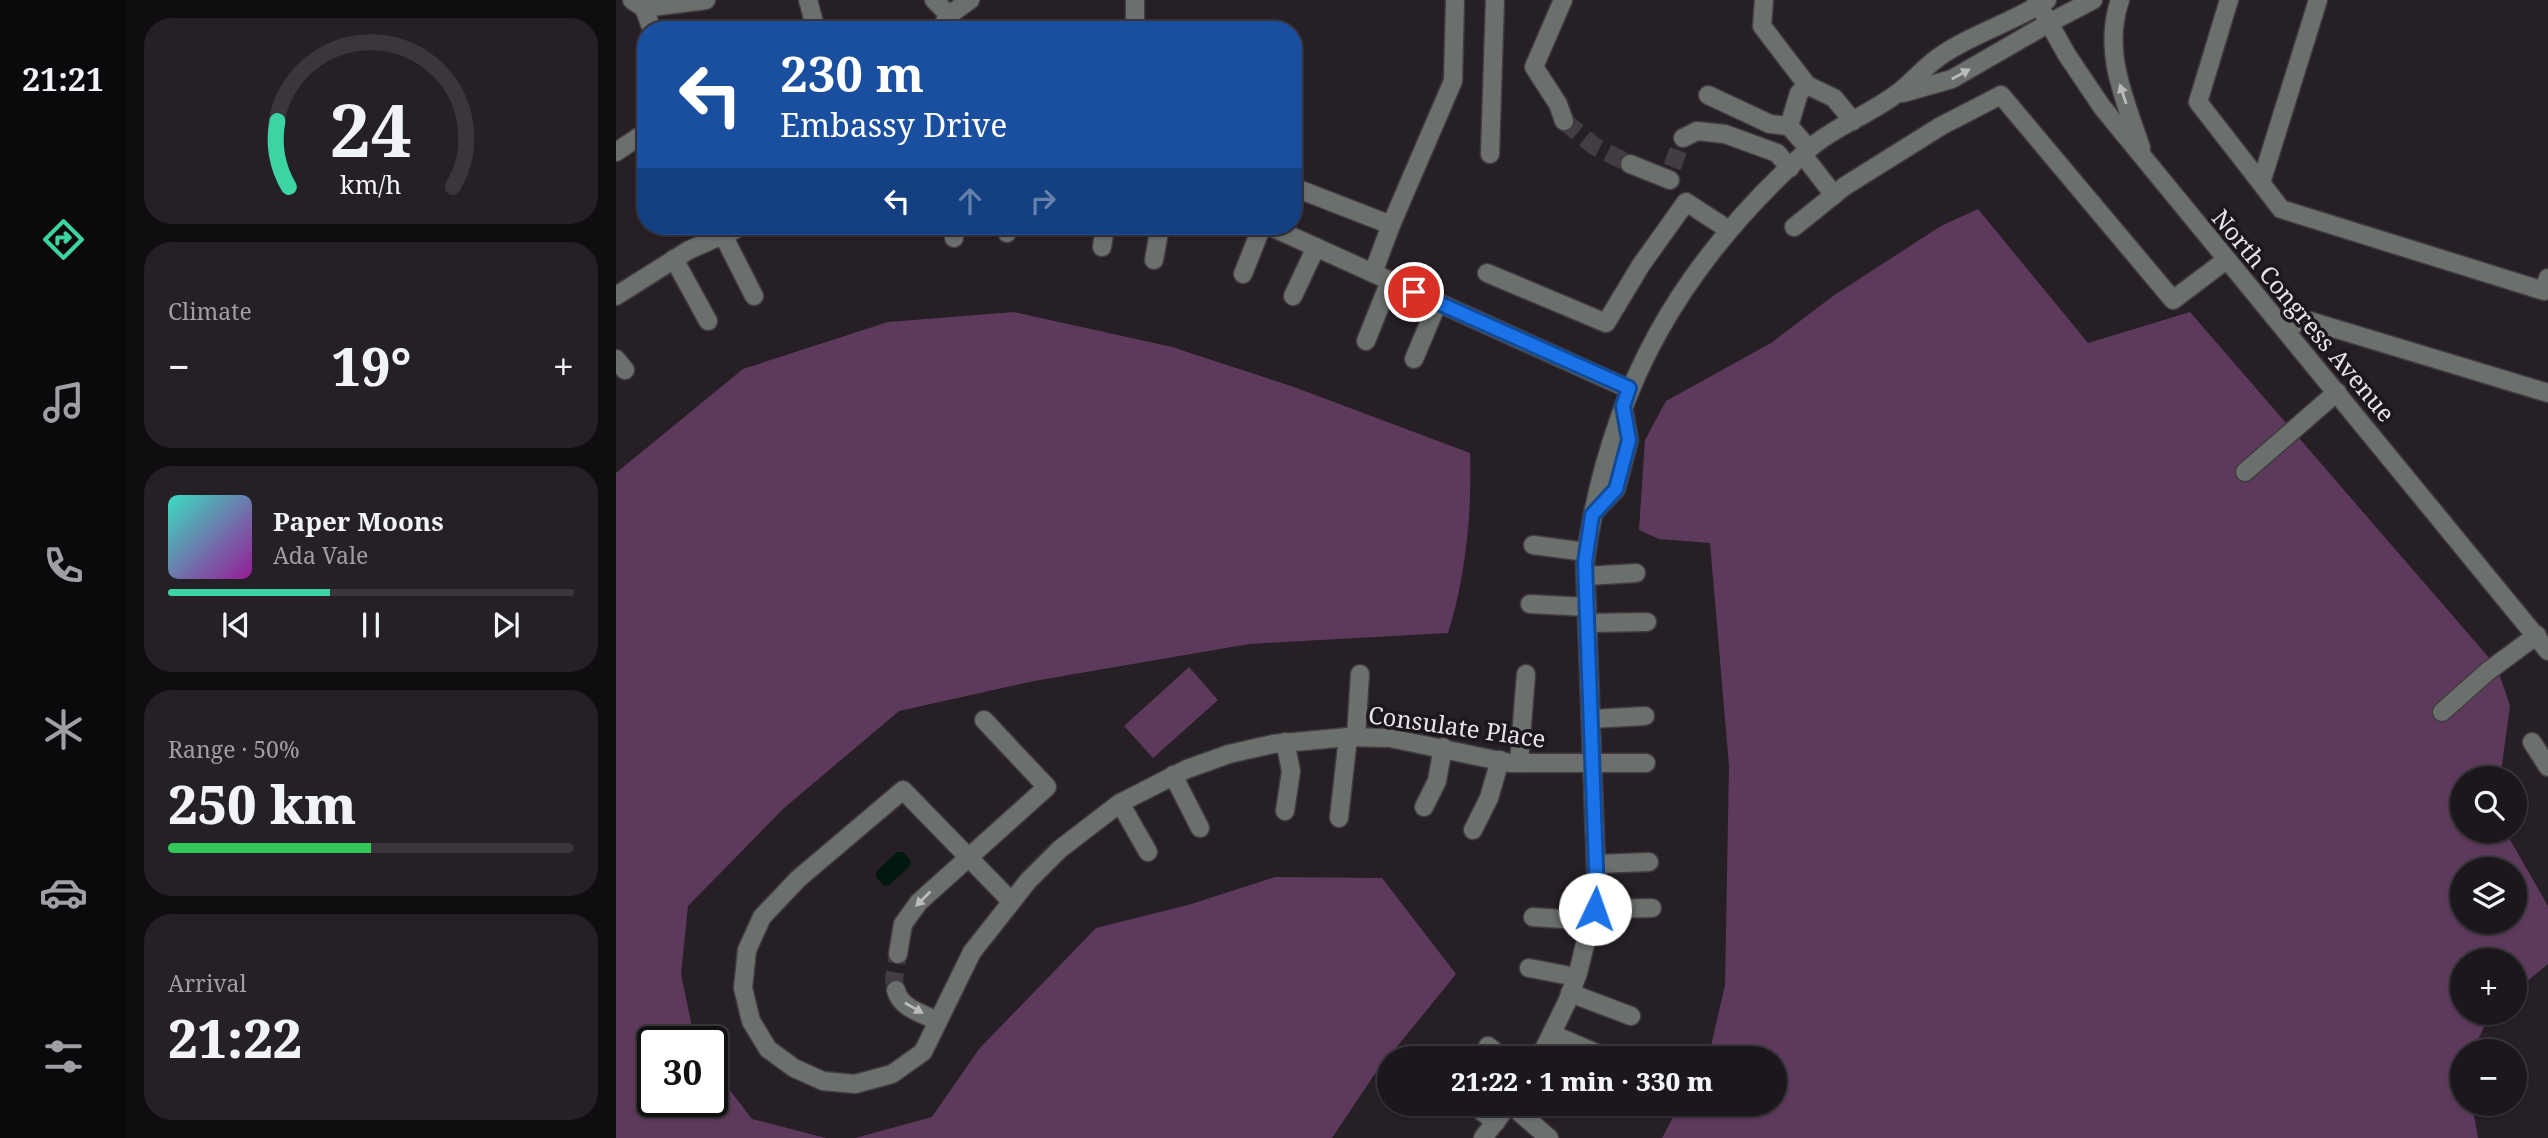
<!DOCTYPE html>
<html lang="en">
<head>
<meta charset="utf-8">
<style>
	:root { --surface:#1c171c; --page:#252025; --text:#f1f3f6; --muted:#a09fa3; --line:#3a363b; --accent:#3dd4a3 }
	body { margin:0; font-family:"Noto Serif",serif; background:var(--page); color:var(--text); height:100vh; display:flex; flex-direction:column; font-size:26px; white-space:nowrap }
	* { box-sizing:border-box; margin:0 }
	p { font-size:23px; color:var(--muted) }
	.icon { flex:none; width:38px; height:38px; fill:none; stroke:currentColor; stroke-width:2; stroke-linecap:round; stroke-linejoin:round }
	.map { position:relative; flex:1; overflow:hidden }
	.sheet { display:flex; flex-direction:column; gap:18px; padding:18px; background:#0f0d0f; width:490px }
	.sheet>* { flex:none }
	.hud { position:absolute; left:21px; top:21px; width:665px; height:214px; border-radius:28px; box-shadow:0 2px 5px #0004,0 0 0 2px var(--line); background:#1a4fa0; color:#fff; overflow:hidden }
	.buttons { position:absolute; left:1834px; top:766px; display:grid; gap:14px }
	.buttons a { display:grid; place-items:center; width:77px; height:77px; border-radius:50%; background:var(--surface); box-shadow:0 2px 5px #0004,0 0 0 2px var(--line); font-size:35px }
	.speed { position:absolute; left:21px; top:1026px; display:flex; gap:14px; font-size:35px; font-weight:700; text-align:center }
	.speed>* { display:grid; place-content:center; width:91px; height:91px; border-radius:50%; background:var(--surface); box-shadow:0 2px 5px #0004,0 0 0 2px var(--line); line-height:1 }
	.speed .limit { border:4px solid #111; border-radius:10px; background:#fff; color:#111 }
	.pin { position:absolute; display:grid; place-items:center; width:60px; height:60px; color:#fff; margin:-30px; border:4px solid #fff; border-radius:50%; box-shadow:0 2px 7px #0007 }
	.me { position:absolute; width:77px; margin:-38px; rotate:3deg; stroke-linejoin:round; filter:drop-shadow(0 0 5px #0008) }
	.turn { display:flex; align-items:center; gap:24px; height:147px; padding:0 28px; font-size:32px }
	.turn .icon { width:91px; height:91px; stroke-width:2.5 }
	.turn b { display:block; font-size:49px; line-height:60px }
	.lanes { display:flex; align-items:center; height:66px; padding:0 28px; background:#0003; justify-content:center; gap:35px; direction:ltr }
	.lanes .off { opacity:.35 }
	.big { font-size:52px; font-weight:800; line-height:1.1 }
	.sheet .card { flex:1; display:flex; flex-direction:column; justify-content:center; gap:10px; min-width:0; padding:0 24px; border-radius:28px; background:var(--page) }
	.sheet .dial { align-items:center; gap:0 }
	.dial svg { height:182px; overflow:visible; fill:none; stroke:var(--line); stroke-width:7; stroke-linecap:round; text-anchor:middle }
	.dial text { fill:var(--text); stroke:none }
	.song { display:flex; align-items:center; gap:21px }
	.cover { width:84px; height:84px; border-radius:10px; background:linear-gradient(135deg,hsl(170 70% 55%),hsl(300 70% 35%)) }
	.played { height:7px; border-radius:4px; background:linear-gradient(90deg,var(--accent) 40%,var(--line) 40%) }
	.keys { display:flex; justify-content:space-around; direction:ltr }
	.heat { display:flex; justify-content:space-between; align-items:center; font-size:38px; direction:ltr }
	.charge { height:10px; border-radius:5px; background:linear-gradient(90deg,#34c759 50%,var(--line) 0) }
	.trip { position:absolute; left:761px; top:1046px; width:410px; height:70px; border-radius:35px; background:var(--surface); box-shadow:0 2px 5px #0004,0 0 0 2px var(--line); font-weight:800; line-height:70px; text-align:center }
	main { display:flex; flex:1; min-height:0 }
	.tab-bar { display:flex; flex-direction:column; width:126px; justify-content:space-around; align-items:center; background:#0b090b; color:var(--muted) }
	.tab-bar .icon { width:49px; height:49px }
	.tab-bar .active { color:var(--accent) }
	.tab-bar b { font-size:32px; color:var(--text) }
	.map>svg:first-child { display:block }
</style>
</head>
<body>
<main>
<nav class="tab-bar">
<b>21:21</b>
<svg class="icon active" aria-label="directions" viewBox="0 0 24 24"><path d="M12 3l9 9-9 9-9-9zM9 14v-3h6M13 9l2 2-2 2"/></svg>
<svg class="icon" aria-label="music" viewBox="0 0 24 24"><path d="M9 18V5l10-2v13"/><circle cx="6" cy="18" r="3"/><circle cx="16" cy="16" r="3"/></svg>
<svg class="icon" aria-label="phone" viewBox="0 0 24 24"><path d="M5 4h4l2 5-3 2q2 4 5 5l2-3 5 2v4C11 20 4 13 5 4z"/></svg>
<svg class="icon" aria-label="climate" viewBox="0 0 24 24"><path d="M12 3v18M4 7l16 10M4 17L20 7"/></svg>
<svg class="icon" aria-label="car" viewBox="0 0 24 24"><path d="M5 17H2v-5l4-1 3-4h7l3 4 3 1v5h-3M9 17h6M6 11h13"/><circle cx="7" cy="17" r="2"/><circle cx="17" cy="17" r="2"/></svg>
<svg class="icon" aria-label="filters" viewBox="0 0 24 24"><path d="M4 7h16M4 17h16"/><circle cx="9" cy="7" r="2"/><circle cx="15" cy="17" r="2"/></svg>
</nav>
<section class="sheet">
<div class="card dial"><svg viewBox="0 0 100 80">
<path d="M14 69A42 42 0 1 1 86 69"/>
<path d="M14 69A42 42 0 0 1 9 40" stroke="#3dd4a3"/>
<text x="50" y="56" font-size="32" font-weight="700">24</text>
<text x="50" y="72" font-size="11">km/h</text>
</svg></div>
<div class="card"><p>Climate</p>
<div class="heat"><a>−</a><b class="big">19°</b><a>+</a></div>
</div>
<div class="card">
<div class="song"><i class="cover"></i><div><b>Paper Moons</b><p>Ada Vale</p></div></div>
<div class="played"></div>
<div class="keys"><svg class="icon" aria-label="previous" viewBox="0 0 24 24"><path d="M18 5L8 12l10 7zM5 5v14"/></svg><svg class="icon" aria-label="pause" viewBox="0 0 24 24"><path d="M8 5v14M16 5v14"/></svg><svg class="icon" aria-label="next" viewBox="0 0 24 24"><path d="M6 5l10 7-10 7zM19 5v14"/></svg></div>
</div>
<div class="card"><p>Range · 50%</p><b class="big">250 km</b><div class="charge"></div></div>
<div class="card"><p>Arrival</p><b class="big">21:22</b></div>
</section>
<div class="map">
<svg width="1932" height="1138" viewBox="0 0 1932 1138">
	<rect width="100%" height="100%" fill="#261f25"/>
	<g fill="#5d3a5b" fill-rule="evenodd">
		<path d="M1362 209 1472 343 1574 312 1881 667 1894 706 1884 779H1846V831H1889L1932 906V964L1899 991V961H1846V1013H1875L1856 1052H1846V1104H1856L1862 1138H1046L1064 1104H1158V1059H1088L1095 1046 1109 985 1113 766 1094 543 1043 539 1023 530 1029 440 1050 401 1155 343 1217 296 1325 226ZM1846 870H1899V922H1846Z"/>
		<path d="M398 312 556 347 678 387 854 453C856 512 850 576 832 633L633 644 418 681 283 711 167 809 72 906 65 974 79 1041H37V1101H96V1067L136 1119 210 1138H0V473L127 369 272 322Z"/>
		<path d="M573 667 602 700 537 758 508 726Z"/>
		<path d="M659 877 766 878 840 974 758 1075 716 1138H239L316 1117 363 1049 480 928 572 905Z"/>
	</g>
	<path fill="#00180e" d="M281 852H287L295 861 294 866 273 885 268 886 260 877V872Z"/>
	<g fill="none" stroke-linecap="round" stroke-linejoin="round">
		<g stroke="#433c42" stroke-width="18" stroke-dasharray="18 9" stroke-linecap="butt">
			<path d="M948 121 978 146 1014 164"/>
			<path d="M1056 167 1067 138"/>
			<path d="M280 990 278 979 282 954"/>
		</g>
		<defs>
			<g id="minor">
				<path d="M16 0 28 8 90 0"/>
				<path d="M25 0 36 30"/>
				<path d="M192 0 200 30"/>
				<path d="M318 0 333 15"/>
				<path d="M519 0V30"/>
				<path d="M947 0 918 67 942 104 948 121"/>
				<path d="M1148 0 1146 26 1191 85"/>
				<path d="M1420 0 1451 55 1486 107 1932 651"/>
				<path d="M1504 0C1486 52 1509 99 1525 148"/>
				<path d="M1613 0 1582 102 1645 183 1702 0"/>
				<path d="M324 30 333 15 354 0"/>
				<path d="M1287 93 1336 79 1433 23 1477 0"/>
				<path d="M1092 95 1154 124 1173 126"/>
				<path d="M1067 138 1081 131 1109 134 1161 153 1174 168"/>
				<path d="M1193 149 1173 126 1183 93 1191 85 1218 98 1237 121"/>
				<path d="M0 152 30 132"/>
				<path d="M874 154 879 0"/>
				<path d="M1187 155 1218 195"/>
				<path d="M1014 164 1054 180"/>
				<path d="M1645 183 1665 209 1928 291 1932 278"/>
				<path d="M677 187 775 225 757 273"/>
				<path d="M775 225 837 81 839 0"/>
				<path d="M337 226 338 238"/>
				<path d="M391 226V233"/>
				<path d="M653 226 1013 389"/>
				<path d="M1178 227 1229 186 1325 126 1385 95 1557 300 1610 260"/>
				<path d="M107 235 138 296"/>
				<path d="M486 247 489 226"/>
				<path d="M58 259 92 321"/>
				<path d="M538 260 544 226"/>
				<path d="M871 273 990 323 1025 265 1070 202 1113 230"/>
				<path d="M627 274 646 226"/>
				<path d="M0 296 73 250 127 226"/>
				<path d="M677 296 700 247"/>
				<path d="M1666 325 1694 321 1932 393"/>
				<path d="M750 341 774 281"/>
				<path d="M0 359 9 370"/>
				<path d="M798 359 822 302"/>
				<path d="M1629 472 1721 392"/>
				<path d="M978 512 1000 489 1013 440 1007 408"/>
				<path d="M917 545 970 552"/>
				<path d="M970 576 1020 573"/>
				<path d="M914 604 971 607"/>
				<path d="M971 623 1031 622"/>
				<path d="M1826 712 1871 672 1921 635"/>
				<path d="M975 719 1029 716"/>
				<path d="M740 737 744 674"/>
				<path d="M669 742 675 771 669 811"/>
				<path d="M1916 742 1932 767"/>
				<path d="M903 763 910 674"/>
				<path d="M557 775 584 828"/>
				<path d="M504 803 532 852"/>
				<path d="M808 807 821 781 827 747"/>
				<path d="M723 818 732 737"/>
				<path d="M857 830 873 798 884 760"/>
				<path d="M980 864 1033 862"/>
				<path d="M395 901 287 790 182 879 146 917 131 950 127 988 135 1021 152 1049 178 1068 207 1081 239 1084 276 1074 307 1052 356 952 412 881 444 849 504 803 571 769 613 754 657 744 732 737 774 738 894 763H1030"/>
				<path d="M979 909 1036 908"/>
				<path d="M917 917 976 921"/>
				<path d="M282 954 287 924 303 902 431 787 368 720"/>
				<path d="M913 968 960 977"/>
				<path d="M280 990C284 1008 307 1014 322 1021"/>
				<path d="M954 993 1015 1016"/>
				<path d="M936 1034 994 1059"/>
				<path d="M872 1046 888 1059"/>
				<path d="M923 1059 951 1002 962 973 981 895 969 562C992 390 1064 264 1194 148 1218 127 1252 115 1279 95 1295 84 1307 68 1323 57 1353 35 1398 22 1431 0"/>
				<path d="M856 1104 880 1122"/>
				<path d="M894 1104 933 1138"/>
				<path d="M867 1138 893 1104"/>
			</g>
		</defs>
		<use href="#minor" stroke="#413a40" stroke-width="21"/>
		<use href="#minor" stroke="#6b706d" stroke-width="18"/>
	</g>
	<defs><path id="oneway-solid" d="M-6-.8H1V-3.2L6.5 0L1 3.2V.8H-6Z" transform="scale(1.75)"/></defs>
	<g fill="#bcbbbc">
		<use href="#oneway-solid" transform="translate(1345 74) rotate(-29)"/>
		<use href="#oneway-solid" transform="translate(1507 94) rotate(-108)"/>
		<use href="#oneway-solid" transform="translate(307 899) rotate(135)"/>
		<use href="#oneway-solid" transform="translate(298 1008) rotate(30)"/>
	</g>
	<g fill="none" stroke-linecap="round" stroke-linejoin="round">
		<defs>
			<path id="route" d="M798 292 1013 388 1007 406 1013 440 1000 489 976 515 969 562 981 895 979 909"/>
		</defs>
		<use href="#route" stroke="#114b97" stroke-width="18"/>
		<use href="#route" stroke="#1a73e8" stroke-width="12"/>
	</g>
	<g text-anchor="middle" dominant-baseline="central" stroke-width="7" stroke-linejoin="round" paint-order="stroke">
		<g font-size="24" fill="#e8e3e7" stroke="#1d161c">
			<text transform="translate(1688 315) rotate(50)">North Congress Avenue</text>
			<text transform="translate(841 726) rotate(8)">Consulate Place</text>
		</g>
	</g>
</svg>
<div class="buttons">
<a><svg class="icon" aria-label="search" viewBox="0 0 24 24"><circle cx="10" cy="10" r="6"/><path d="M15 15l6 6"/></svg></a>
<a><svg class="icon" aria-label="layers" viewBox="0 0 24 24"><path d="M12 4l9 5-9 5-9-5zM3 14l9 5 9-5"/></svg></a>
<a>+</a>
<a>−</a>
</div>
<div class="speed"><div class="limit">30</div></div>
<div class="pin" style="left:798px;top:292px;background:#d93025"><svg class="icon" aria-label="arrive" viewBox="0 0 24 24"><path d="M6 21V4h12l-3 4 3 4H6"/></svg></div>
<svg class="me" style="left:979px;top:909px" viewBox="-20 -20 40 40"><circle r="19" fill="#fff"/><path d="M0-13L10 11 0 6-10 11z" fill="#1a73e8"/></svg>
<div class="trip">21:22 · 1 min · 330 m</div>
<div class="hud">
<div class="turn"><svg class="icon" aria-label="left" viewBox="0 0 24 24"><path d="M17 20v-9H6M10 6l-5 5 5 5"/></svg><div><b>230 m</b>Embassy Drive</div></div>
<div class="lanes"><svg class="icon" aria-label="left" viewBox="0 0 24 24"><path d="M17 20v-9H6M10 6l-5 5 5 5"/></svg><svg class="icon off" aria-label="ahead" viewBox="0 0 24 24"><path d="M12 20V5M6 11l6-6 6 6"/></svg><svg class="icon off" aria-label="right" viewBox="0 0 24 24"><path d="M7 20v-9h11M14 6l5 5-5 5"/></svg></div>
</div>
</div>
</main>
</body>
</html>
